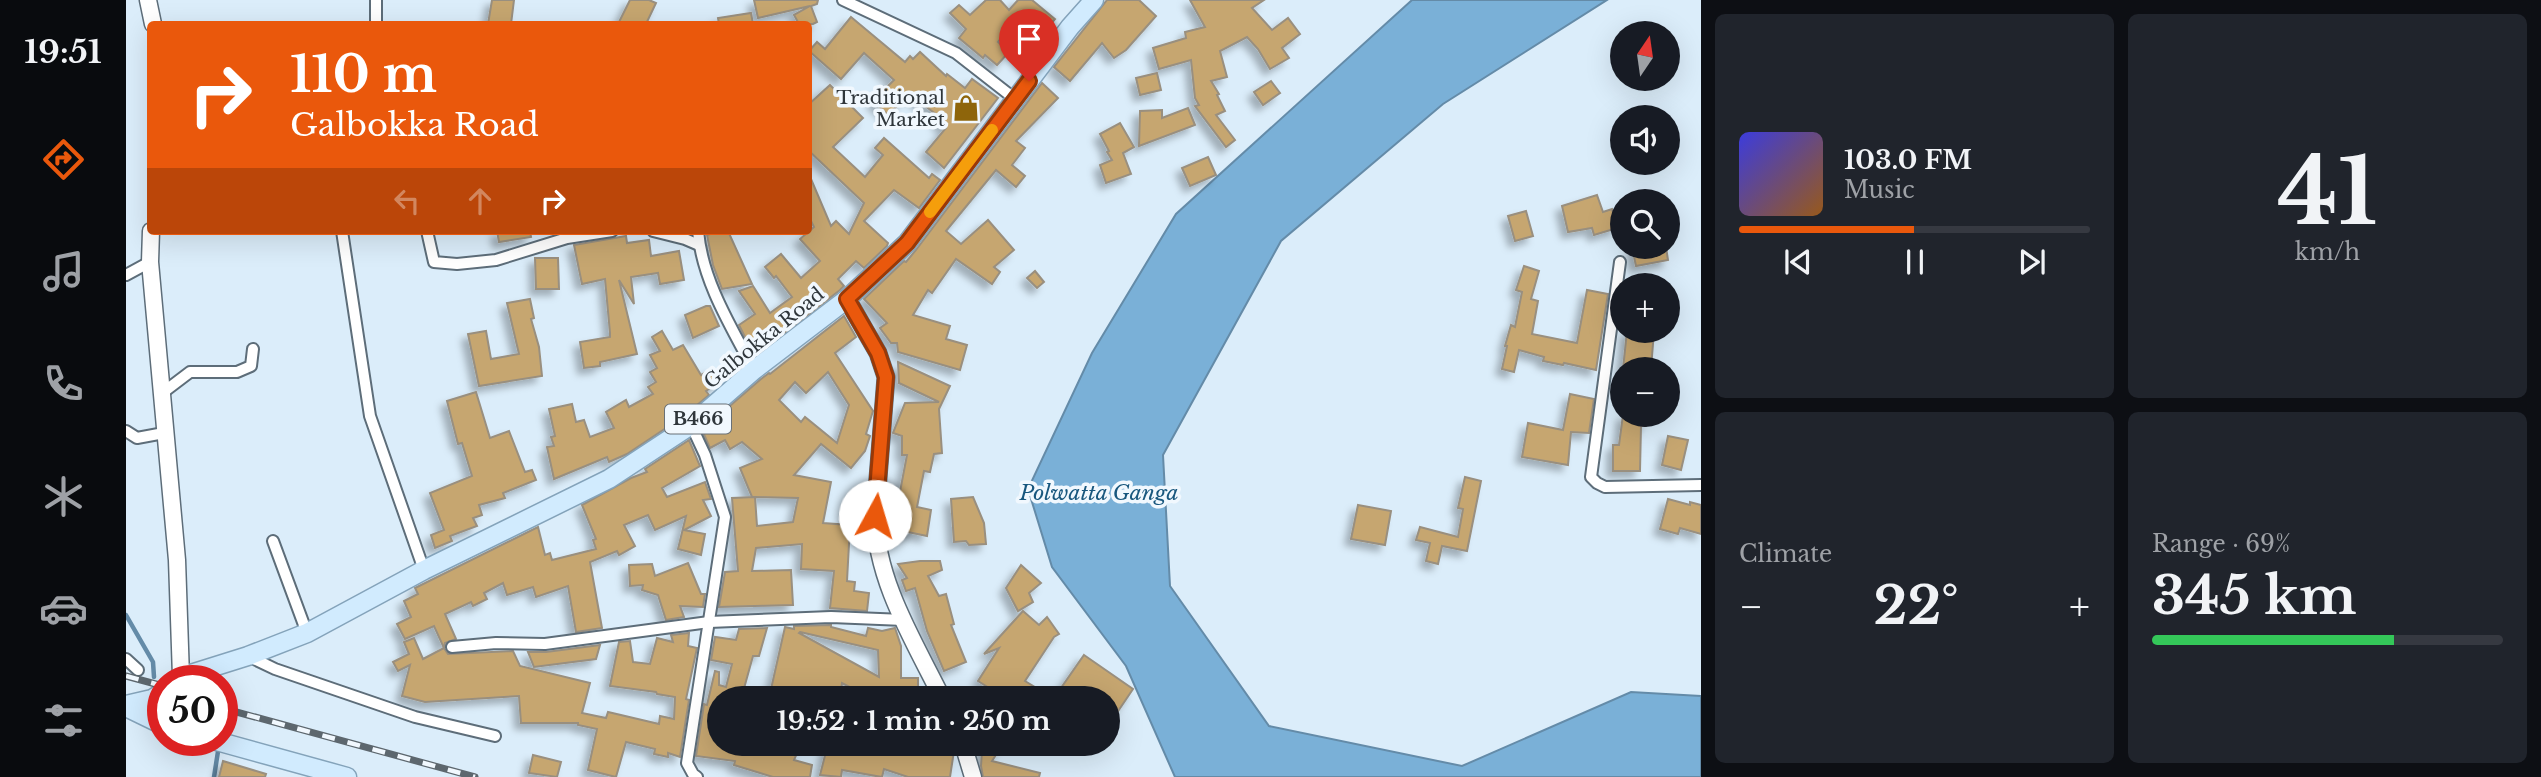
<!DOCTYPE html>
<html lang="en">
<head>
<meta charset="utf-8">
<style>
	:root { --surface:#171b24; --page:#20242c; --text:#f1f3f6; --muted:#9ea1a6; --line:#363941; --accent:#ea580c }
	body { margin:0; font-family:"Libre Baskerville",serif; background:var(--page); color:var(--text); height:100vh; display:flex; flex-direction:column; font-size:26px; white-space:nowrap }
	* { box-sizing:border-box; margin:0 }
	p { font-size:23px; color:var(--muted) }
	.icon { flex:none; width:38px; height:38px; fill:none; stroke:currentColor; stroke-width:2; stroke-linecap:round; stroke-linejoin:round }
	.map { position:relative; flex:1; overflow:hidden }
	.side { display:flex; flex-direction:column; gap:14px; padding:14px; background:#0d0f14; width:840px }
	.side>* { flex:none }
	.guide { position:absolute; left:21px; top:21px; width:665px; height:214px; border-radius:7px; box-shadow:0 7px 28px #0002; background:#ea580c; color:#fff; overflow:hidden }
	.needle { width:46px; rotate:13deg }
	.controls { position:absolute; left:1484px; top:21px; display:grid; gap:14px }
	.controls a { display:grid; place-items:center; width:70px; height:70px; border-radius:50%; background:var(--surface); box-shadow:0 7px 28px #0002; font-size:35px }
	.speed { position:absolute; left:21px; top:665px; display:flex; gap:14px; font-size:35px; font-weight:700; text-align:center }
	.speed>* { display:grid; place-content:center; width:91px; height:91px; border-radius:50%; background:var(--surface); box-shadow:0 7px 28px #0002; line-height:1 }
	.speed .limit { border:10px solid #d22; background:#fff; color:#111 }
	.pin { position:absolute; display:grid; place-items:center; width:60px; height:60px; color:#fff; margin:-72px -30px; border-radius:50% 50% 50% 0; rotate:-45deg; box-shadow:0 0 7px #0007 }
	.pin .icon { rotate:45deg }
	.me { position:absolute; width:77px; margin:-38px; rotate:6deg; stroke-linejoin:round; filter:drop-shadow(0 0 5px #0008) }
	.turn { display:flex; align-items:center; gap:24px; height:147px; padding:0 28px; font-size:32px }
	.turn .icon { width:91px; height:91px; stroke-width:2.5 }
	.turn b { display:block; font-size:49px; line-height:60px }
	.lanes { display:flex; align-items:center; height:66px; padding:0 28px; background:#0003; justify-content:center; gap:35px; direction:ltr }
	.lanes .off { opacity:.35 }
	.big { font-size:52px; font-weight:700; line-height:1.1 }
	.side .widget { flex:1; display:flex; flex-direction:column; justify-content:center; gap:10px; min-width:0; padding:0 24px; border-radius:10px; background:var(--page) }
	.side .dial { align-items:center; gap:0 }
	.dial b { font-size:91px; line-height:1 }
	.song { display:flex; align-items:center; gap:21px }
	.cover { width:84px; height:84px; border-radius:10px; background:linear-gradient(135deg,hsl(240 70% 55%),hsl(30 70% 35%)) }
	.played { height:7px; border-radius:4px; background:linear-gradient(90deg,var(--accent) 50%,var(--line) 50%) }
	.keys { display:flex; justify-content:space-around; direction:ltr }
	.heat { display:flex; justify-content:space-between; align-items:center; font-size:38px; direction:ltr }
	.charge { height:10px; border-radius:5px; background:linear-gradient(90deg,#34c759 69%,var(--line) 0) }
	.side .tiles { flex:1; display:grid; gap:14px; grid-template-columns:repeat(2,1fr) }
	.trip { position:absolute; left:581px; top:686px; width:413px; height:70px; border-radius:35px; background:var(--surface); box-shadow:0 7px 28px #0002; font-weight:700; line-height:70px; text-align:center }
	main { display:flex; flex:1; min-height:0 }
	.dock { display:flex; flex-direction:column; width:126px; justify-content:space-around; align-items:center; background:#090b0e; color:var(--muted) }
	.dock .icon { width:49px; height:49px }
	.dock .active { color:var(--accent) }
	.dock b { font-size:32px; color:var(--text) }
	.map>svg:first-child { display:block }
</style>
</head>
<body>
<main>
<nav class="dock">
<b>19:51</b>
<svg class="icon active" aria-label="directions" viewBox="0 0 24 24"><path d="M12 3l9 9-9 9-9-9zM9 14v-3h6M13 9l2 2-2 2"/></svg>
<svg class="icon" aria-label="music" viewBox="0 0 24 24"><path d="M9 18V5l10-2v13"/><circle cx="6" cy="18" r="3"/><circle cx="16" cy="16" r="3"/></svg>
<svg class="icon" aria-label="phone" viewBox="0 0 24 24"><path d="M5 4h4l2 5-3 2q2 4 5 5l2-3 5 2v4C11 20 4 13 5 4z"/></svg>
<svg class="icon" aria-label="climate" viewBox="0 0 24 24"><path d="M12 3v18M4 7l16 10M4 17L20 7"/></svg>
<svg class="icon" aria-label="car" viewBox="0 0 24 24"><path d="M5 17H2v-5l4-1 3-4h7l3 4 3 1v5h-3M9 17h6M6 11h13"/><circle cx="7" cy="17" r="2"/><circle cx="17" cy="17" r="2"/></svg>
<svg class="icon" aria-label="filters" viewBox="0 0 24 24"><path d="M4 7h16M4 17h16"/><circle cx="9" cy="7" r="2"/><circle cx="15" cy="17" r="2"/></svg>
</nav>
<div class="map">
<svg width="1575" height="777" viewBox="0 0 1575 777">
	<defs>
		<filter id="shadow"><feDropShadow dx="-6" dy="6" stdDeviation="3.5" flood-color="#0004"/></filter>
	</defs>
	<rect width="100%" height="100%" fill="#dbedfa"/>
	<path fill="#7ab0d7" stroke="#648ba8" stroke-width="2" d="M1286 0H1481L1317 104 1155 241 1037 455 1044 586 1143 726 1336 766 1505 692 1575 696V777H1049L1000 666 926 567 902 489 966 353 1050 214Z"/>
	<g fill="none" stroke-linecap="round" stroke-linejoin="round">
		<g stroke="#648ba8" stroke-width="4.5">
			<path d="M0 615 27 662 28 677"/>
			<path d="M88 777 93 745"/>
		</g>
	</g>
	<g fill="#c6a670" stroke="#998f7f" stroke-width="2" fill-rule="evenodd" filter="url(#shadow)">
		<path d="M366 0H388L385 24H362Z"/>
		<path d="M504 0H523L530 3 520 24H492Z"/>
		<path d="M628 0H692L691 4 685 6 691 22 687 24H673L668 15 684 6 632 18Z"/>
		<path d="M860 0H874L883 10 892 0H906L929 19 904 48 882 30 872 42 883 52 871 65 859 55 857 58 833 38 840 29 824 13 833 5 844 15Z"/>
		<path d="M981 0H1013L1030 16 1000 50 988 58 976 43 944 81 928 67Z"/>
		<path d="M1064 0H1138L1126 8 1146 30 1162 18 1174 34 1156 48 1163 58 1144 69 1132 49 1121 37 1094 51 1101 77 1085 81 1093 94 1091 95 1099 111 1090 115 1109 140 1100 147 1069 106 1073 105 1069 98 1065 60 1033 69 1027 48 1060 38 1059 32 1079 27Z"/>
		<path d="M625 13 627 24H593L592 18Z"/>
		<path d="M725 17 779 62 784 56 787 59 794 52 820 76 821 74 839 88 846 79 872 98 818 168 800 152 820 128 812 122 815 118 783 94 762 115 747 101 768 80 738 53 715 79 683 51 691 42 699 49Z"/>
		<path d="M1031 73 1035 90 1014 95 1010 78Z"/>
		<path d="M1145 81 1154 93 1137 105 1128 92Z"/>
		<path d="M916 83 932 98 890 141 899 148 886 165 899 176 890 187 870 170 820 231 835 244 862 220 888 250 868 267 874 272 866 284 830 259 806 293 802 290 787 315 824 326 820 339 841 345 834 370 772 352 771 343H765L754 328 761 323 738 299 778 261 780 262 790 250Z"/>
		<path d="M704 85 737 118 707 147 739 177 757 155 749 148 758 138 803 178 806 174 814 180 793 208 768 190 738 221 762 243 761 246 738 268 730 261 712 279 718 286 714 290 652 338 649 339 647 336 626 351 613 325 629 314 613 291 627 286 644 313 666 297 650 276 648 278 639 267 655 254 675 278 694 261 674 239 688 227 682 215V172L705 226 710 221 723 234 738 203 682 150V105Z"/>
		<path d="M1062 108 1069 125 1013 146 1014 111 1036 110V118Z"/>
		<path d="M994 123 1008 147 997 153 1005 174 980 183 974 165 986 160 981 152 983 151 974 134Z"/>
		<path d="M1082 157 1090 175 1064 186 1056 168Z"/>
		<path d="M1471 195 1477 212 1486 209 1491 228 1468 235 1466 228 1442 232 1436 206Z"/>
		<path d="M1400 211 1407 236 1389 241 1382 216Z"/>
		<path d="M371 231H404L405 237 373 242Z"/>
		<path d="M594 231H602L626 284 596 289 587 265 581 235Z"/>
		<path d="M500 236 501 243 523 240 525 256 553 251 558 280 534 284 532 273 505 277 508 304 493 280 511 354 474 362V366L458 368 454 342 484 337V333L479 279 456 284 448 245Z"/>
		<path d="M1506 247H1540L1542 260 1510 266Z"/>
		<path d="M409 258H432L433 289H410Z"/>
		<path d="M1398 266 1413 271 1405 299 1412 301 1406 334 1451 343 1461 290 1482 294 1470 370 1438 363 1437 365 1417 361 1418 357 1393 350 1388 372 1376 369 1381 346H1379L1385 325 1389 327 1396 292 1390 290Z"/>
		<path d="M909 271 918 282 911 288 901 278Z"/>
		<path d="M404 299 408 318 405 319 413 347 416 376 353 386 342 334 360 331 365 359 393 354 381 303Z"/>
		<path d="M580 306H584L593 326 567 338 559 315Z"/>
		<path d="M718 316 730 337 709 353 747 411 740 434 744 436 739 451 725 468 695 444 668 475 705 482 697 523 724 525 721 581 729 582 728 591 743 593 741 611 704 608 708 571 675 569 676 544 630 548 626 571 665 570 667 605 593 607 599 572 612 571 606 498 629 497H626L614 468 636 459 616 442 604 449 599 440 584 448 576 430 635 379 643 373 644 374ZM702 372 723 405 711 443 679 417 675 422 653 400 669 382 680 393ZM629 497 672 498 667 522 631 526Z"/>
		<path d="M536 331 547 350 557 345 575 375 586 368 595 381 580 391 583 395 558 416 501 454 483 462 481 457 428 479 421 447 428 446 425 437 429 436 423 409 446 404 450 422 458 420 464 437 488 428 480 412 500 400 503 407 527 394 522 387 530 382 524 372 531 368 524 355 534 351 526 337Z"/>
		<path d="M1501 331H1528L1525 369H1497Z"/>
		<path d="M772 362 824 386 813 409 816 453 808 454 804 472 798 471 791 507 805 510 801 536 772 530 778 499 773 497 781 455H776V436L767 433 779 403 813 402 773 383Z"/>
		<path d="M350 392 364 438 383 431 399 472 406 470 410 480 377 493 379 498 353 505 356 515 347 518 351 526 324 536 326 541 309 548 305 535 318 530 304 493 346 476 336 443 332 444 321 401Z"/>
		<path d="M1444 394 1468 399 1463 433 1445 432 1442 465 1396 457 1402 423 1437 430Z"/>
		<path d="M1497 415H1521L1520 426H1515L1514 471H1487V445H1493Z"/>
		<path d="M1542 436 1562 440 1555 470 1536 465Z"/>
		<path d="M563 440 574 466 536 488 541 497 579 482 585 499 577 500 585 516 558 530 579 534 575 555 552 549 560 516 529 530 522 515 498 525 509 546 493 555 491 551 464 562 476 628 450 632 442 586 410 597 407 587 381 595 377 583 358 593 361 599 347 606 345 602 319 614 330 639 319 643 318 648 322 654 387 651 394 666 464 683 456 713 480 718 482 712 533 724 534 716 548 719 549 697 531 694 530 692 484 686 493 642 504 641 507 662 524 664 531 638 547 642 545 635 563 633 562 646 571 648 560 699 563 700 554 757 542 753V757L528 754 529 749 500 742 490 777 462 770 471 729 452 725V723H395L393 696 299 702 276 696 284 665 272 671 267 662 283 654 278 642 288 638 297 659 318 648 308 626 279 639 271 624 285 617 278 601 292 594 289 588 412 527 419 555 424 553 426 560 470 549 467 540 470 539 456 505 505 478 521 472 519 469Z"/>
		<path d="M1339 477 1355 481 1341 551 1316 546 1312 564 1300 561 1304 543 1290 540 1294 527 1332 537 1337 509 1332 508Z"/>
		<path d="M847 497 858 523 860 544 843 545 840 541 828 542 825 499Z"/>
		<path d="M1542 499 1564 505V502L1575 505V534L1554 528 1552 534 1534 529Z"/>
		<path d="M1232 505 1265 511 1259 545 1225 539Z"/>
		<path d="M794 561H814L816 570 802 576 813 596 820 594 828 624 825 625 840 662 818 671 801 631 789 588 780 591 776 580 781 578 772 564Z"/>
		<path d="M562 563 575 594H579L577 607 554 606 558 617 540 620 532 595 516 590 517 585 504 586 503 565 526 564 529 576Z"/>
		<path d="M895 565 915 583 903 593 907 602 892 611 880 588Z"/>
		<path d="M897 611 913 625 921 617 933 634 928 637 899 681 927 698H879L852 681 873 648 858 654Z"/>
		<path d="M705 625V627L740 636 742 628 756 631 769 628 775 646V678H792V693H767L766 698H745L716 683 714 698H643L659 627 668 629V626ZM674 632 752 650 753 677 673 633Z"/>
		<path d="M641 628 633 656H627L617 692 628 695V698H593V744H675L668 760 686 765 684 777H647L608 765 609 761 570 756 578 704 581 705 589 671 593 672V685L600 687 606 664 585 660 589 637 610 640 613 629Z"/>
		<path d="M474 645 470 659 408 667 402 652H420Z"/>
		<path d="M958 655 1007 689 982 726V698H928Z"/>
		<path d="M702 744H753L771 748 772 744H824L828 751 824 777H782L758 769 756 777 716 770 715 777 694 775Z"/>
		<path d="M860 744H877L866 761 914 773 913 777H857L855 766 856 750Z"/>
		<path d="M407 755 435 762 431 777 403 773Z"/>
		<path d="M97 761 140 774 139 777H93Z"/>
	</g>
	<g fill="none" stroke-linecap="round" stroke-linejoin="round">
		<defs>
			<g id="street">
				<path d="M717 0 830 53 889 99"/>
				<path d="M250 24V0"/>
				<path d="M216 231 244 416 298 570"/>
				<path d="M301 231 308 262 331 264 370 260 441 238 486 231"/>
				<path d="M527 231 559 239 573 245"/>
				<path d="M572 231C576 280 605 327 628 370"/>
				<path d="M1494 262 1465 477 1471 483 1479 487 1575 485"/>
				<path d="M0 275 24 262"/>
				<path d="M35 394 64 372H111L125 366 127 349"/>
				<path d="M565 425 579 455 599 517 561 763 567 774 571 777"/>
				<path d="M0 431 11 438 38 433"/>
				<path d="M147 541 181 633"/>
				<path d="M326 647 370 643 419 644 583 622 705 617 778 620"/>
				<path d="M122 656 149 669 289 717 369 736"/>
				<path d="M0 659 12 670"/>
			</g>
			<g id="secondary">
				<path d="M22 0 27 24"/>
				<path d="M25 231 24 262 51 560 55 677"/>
				<path d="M721 299 752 353 760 377 749 516C750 581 788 641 816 698"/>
				<path d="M837 744 847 777"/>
			</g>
			<g id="primary">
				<path d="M51 681 55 677 122 656 181 633 298 570 483 479 565 425 628 370 721 299 781 243 944 27 968 0"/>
				<path d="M0 705 26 699 37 692"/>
				<path d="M0 707 37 725"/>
				<path d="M87 740 221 777"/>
			</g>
		</defs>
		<use href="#street" stroke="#5d6d79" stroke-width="14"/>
		<use href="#secondary" stroke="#5d6d79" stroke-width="19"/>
		<use href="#primary" stroke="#84a3ba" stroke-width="21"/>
		<use href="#street" stroke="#fff" stroke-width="10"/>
		<use href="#secondary" stroke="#fff" stroke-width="16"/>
		<use href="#primary" stroke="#d1ebfe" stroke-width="18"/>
		<defs>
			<g id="rail">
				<path d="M0 676 37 686"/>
				<path d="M96 708 349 777"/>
			</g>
		</defs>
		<use href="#rail" stroke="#5d676e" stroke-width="7"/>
		<use href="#rail" stroke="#f1f8fe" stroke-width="4.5" stroke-dasharray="13" stroke-linecap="butt"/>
	</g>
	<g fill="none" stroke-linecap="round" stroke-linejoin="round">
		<defs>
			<path id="route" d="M749 516 760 377 752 353 721 299 781 243 903 81"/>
		</defs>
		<use href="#route" stroke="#983908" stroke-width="18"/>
		<use href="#route" stroke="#ea580c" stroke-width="12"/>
		<path stroke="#f59e0b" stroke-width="12" d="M804 212 866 130"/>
	</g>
	<defs>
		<symbol id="shop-bare" viewBox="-9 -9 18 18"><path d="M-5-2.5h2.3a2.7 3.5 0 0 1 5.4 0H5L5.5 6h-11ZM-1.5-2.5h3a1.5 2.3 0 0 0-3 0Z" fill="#8e650b" stroke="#f1f8fe" stroke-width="2.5" paint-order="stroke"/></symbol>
	</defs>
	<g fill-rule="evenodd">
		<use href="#shop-bare" x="821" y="89" width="38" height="38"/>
	</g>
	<g text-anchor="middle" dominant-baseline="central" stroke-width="7" stroke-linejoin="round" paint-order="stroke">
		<rect fill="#f1f8fe" stroke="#697076" stroke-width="2" x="539" y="404.5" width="66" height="29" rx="5"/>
		<g font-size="18" font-weight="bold" fill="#2f363b">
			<text x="572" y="419">B466</text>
		</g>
		<g font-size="19" fill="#2f363b" stroke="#f1f8fe" text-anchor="end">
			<text x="819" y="97">Traditional<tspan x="819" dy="22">Market</tspan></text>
		</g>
		<g font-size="19" fill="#2f363b" stroke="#f1f8fe">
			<text transform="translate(638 338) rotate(-39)">Galbokka Road</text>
		</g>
		<g font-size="21" font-style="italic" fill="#18577e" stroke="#f1f8fe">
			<text x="973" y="493">Polwatta Ganga</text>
		</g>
	</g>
</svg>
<div class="controls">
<a><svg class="needle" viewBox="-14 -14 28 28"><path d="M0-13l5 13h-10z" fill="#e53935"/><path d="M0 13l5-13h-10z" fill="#9ea1a6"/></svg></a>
<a><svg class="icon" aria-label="sound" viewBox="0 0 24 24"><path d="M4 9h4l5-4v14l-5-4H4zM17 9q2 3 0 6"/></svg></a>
<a><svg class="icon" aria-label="search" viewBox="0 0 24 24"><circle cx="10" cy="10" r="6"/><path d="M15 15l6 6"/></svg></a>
<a>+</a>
<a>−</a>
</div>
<div class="speed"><div class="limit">50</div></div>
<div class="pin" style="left:903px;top:81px;background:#d93025"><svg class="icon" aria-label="arrive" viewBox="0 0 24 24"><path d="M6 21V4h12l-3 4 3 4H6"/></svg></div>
<svg class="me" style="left:749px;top:516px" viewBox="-20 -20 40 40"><circle r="19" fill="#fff"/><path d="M0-13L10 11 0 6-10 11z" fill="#ea580c"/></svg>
<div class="trip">19:52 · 1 min · 250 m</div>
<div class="guide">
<div class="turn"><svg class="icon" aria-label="right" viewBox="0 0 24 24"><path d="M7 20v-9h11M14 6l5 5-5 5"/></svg><div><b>110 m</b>Galbokka Road</div></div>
<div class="lanes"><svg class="icon off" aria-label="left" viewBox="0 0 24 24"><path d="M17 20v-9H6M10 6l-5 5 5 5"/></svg><svg class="icon off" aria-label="ahead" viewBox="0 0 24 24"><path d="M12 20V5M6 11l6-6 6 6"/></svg><svg class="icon" aria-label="right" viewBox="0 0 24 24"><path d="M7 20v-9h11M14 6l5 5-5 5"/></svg></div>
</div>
</div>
<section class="side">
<div class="tiles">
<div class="widget">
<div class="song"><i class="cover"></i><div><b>103.0 FM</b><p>Music</p></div></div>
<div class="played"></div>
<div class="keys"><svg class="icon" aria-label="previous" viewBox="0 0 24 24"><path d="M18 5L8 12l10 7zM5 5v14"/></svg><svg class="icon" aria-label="pause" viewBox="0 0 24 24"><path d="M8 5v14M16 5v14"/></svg><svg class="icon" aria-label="next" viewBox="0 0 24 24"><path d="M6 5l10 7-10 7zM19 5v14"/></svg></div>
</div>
<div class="widget dial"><b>41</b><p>km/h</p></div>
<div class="widget"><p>Climate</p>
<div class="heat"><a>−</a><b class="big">22°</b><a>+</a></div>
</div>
<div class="widget"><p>Range · 69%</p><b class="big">345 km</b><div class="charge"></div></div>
</div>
</section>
</main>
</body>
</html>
